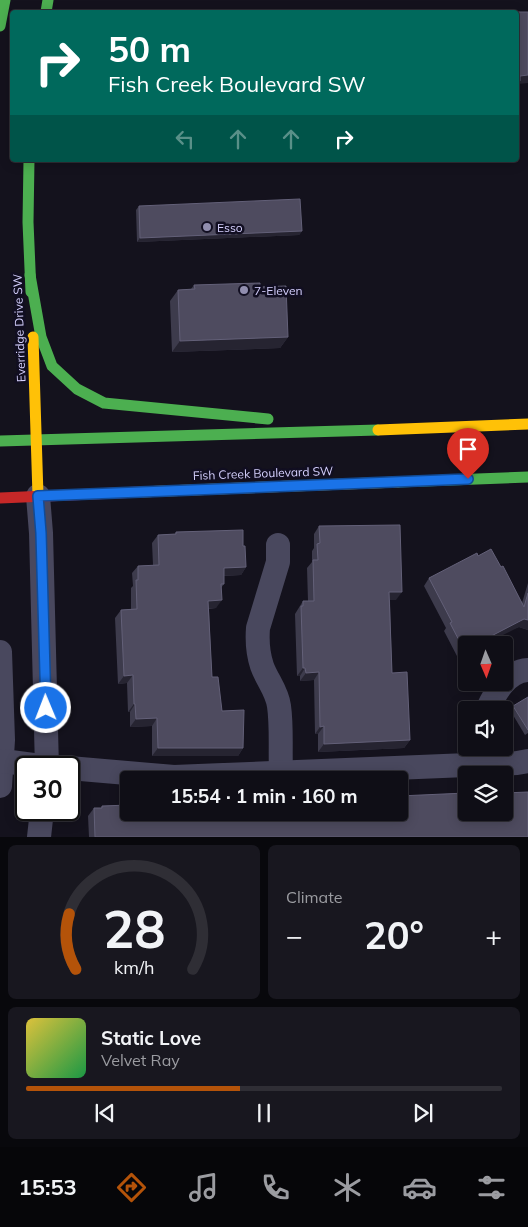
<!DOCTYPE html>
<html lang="en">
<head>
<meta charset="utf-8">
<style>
	:root { --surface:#0f0e16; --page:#18171f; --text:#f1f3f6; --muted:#9b9ca1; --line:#2f2e35; --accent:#b45309 }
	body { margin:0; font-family:Mulish,sans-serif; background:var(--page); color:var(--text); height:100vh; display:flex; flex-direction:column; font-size:19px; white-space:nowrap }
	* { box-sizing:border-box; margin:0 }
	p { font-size:16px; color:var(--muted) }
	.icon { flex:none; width:28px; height:28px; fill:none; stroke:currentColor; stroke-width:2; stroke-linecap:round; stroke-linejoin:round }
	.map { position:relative; height:837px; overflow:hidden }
	.sheet { display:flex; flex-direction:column; gap:8px; padding:8px; background:#08080c; flex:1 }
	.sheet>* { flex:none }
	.hud { position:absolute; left:10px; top:10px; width:509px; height:152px; border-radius:5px; box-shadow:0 2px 12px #0003,0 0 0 1px var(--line); background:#00695c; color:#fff; overflow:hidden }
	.needle { width:32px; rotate:178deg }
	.tools { position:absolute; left:458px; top:636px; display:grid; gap:10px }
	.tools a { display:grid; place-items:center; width:55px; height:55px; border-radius:5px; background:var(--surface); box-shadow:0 2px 12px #0003,0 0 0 1px var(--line); font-size:25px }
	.speed { position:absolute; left:15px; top:756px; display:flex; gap:10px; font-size:25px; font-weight:700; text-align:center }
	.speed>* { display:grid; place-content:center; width:65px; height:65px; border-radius:50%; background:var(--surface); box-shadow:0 2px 12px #0003,0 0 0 1px var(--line); line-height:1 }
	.speed .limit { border:2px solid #111; border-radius:8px; background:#fff; color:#111 }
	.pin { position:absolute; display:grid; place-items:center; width:42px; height:42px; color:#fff; margin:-51px -21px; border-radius:50% 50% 50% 0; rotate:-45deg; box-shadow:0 0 5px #0007 }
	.pin .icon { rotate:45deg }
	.me { position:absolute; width:55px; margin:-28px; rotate:359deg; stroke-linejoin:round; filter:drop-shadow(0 0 4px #0008) }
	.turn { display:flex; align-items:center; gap:18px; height:105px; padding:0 15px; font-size:22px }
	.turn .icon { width:65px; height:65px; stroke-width:2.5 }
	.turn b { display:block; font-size:35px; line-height:42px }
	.lanes { display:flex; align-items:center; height:48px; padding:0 15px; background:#0003; justify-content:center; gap:25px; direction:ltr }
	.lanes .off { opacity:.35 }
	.big { font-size:38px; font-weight:700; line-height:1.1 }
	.sheet .card { flex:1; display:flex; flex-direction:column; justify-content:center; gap:8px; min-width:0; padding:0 18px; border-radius:8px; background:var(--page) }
	.sheet .dial { align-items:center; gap:0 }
	.dial svg { height:130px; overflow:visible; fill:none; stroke:var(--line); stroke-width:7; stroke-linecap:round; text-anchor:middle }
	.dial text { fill:var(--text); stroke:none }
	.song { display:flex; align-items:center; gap:15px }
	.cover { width:60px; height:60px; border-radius:8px; background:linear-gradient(135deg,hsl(50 70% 55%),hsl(140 70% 35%)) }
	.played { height:5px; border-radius:2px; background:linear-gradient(90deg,var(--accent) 45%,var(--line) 45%) }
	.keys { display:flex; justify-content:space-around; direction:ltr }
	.heat { display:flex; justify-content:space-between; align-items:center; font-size:28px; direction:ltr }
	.sheet .tiles { flex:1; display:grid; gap:8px; grid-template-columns:1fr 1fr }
	.card:last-child { grid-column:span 2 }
	.trip { position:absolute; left:120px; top:771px; width:288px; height:50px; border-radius:5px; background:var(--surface); box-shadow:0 2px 12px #0003,0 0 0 1px var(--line); font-weight:700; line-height:50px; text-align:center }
	.tab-bar { display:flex; height:80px; justify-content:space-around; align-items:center; background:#060609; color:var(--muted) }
	.tab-bar .icon { width:35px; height:35px }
	.tab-bar .selected { color:var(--accent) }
	.tab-bar b { font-size:22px; color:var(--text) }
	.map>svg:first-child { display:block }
</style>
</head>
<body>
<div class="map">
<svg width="528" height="837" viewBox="0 0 528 837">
	<rect width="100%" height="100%" fill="#14121d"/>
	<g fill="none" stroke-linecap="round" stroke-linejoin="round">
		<g stroke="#49485e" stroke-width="24">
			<path d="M38 496 41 533 47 768"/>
			<path d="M278 545V562L258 628C257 641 258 654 262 666 267 680 277 691 279 706 282 727 280 750 281 772"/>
			<path d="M0 652 3 740 0 786"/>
			<path d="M487 710C495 693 507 671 528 670"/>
			<path d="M3 761 56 768"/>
			<path d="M69 768 174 777 517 763 528 761"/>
			<path d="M39 837 42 810"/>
		</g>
		<g stroke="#4caf50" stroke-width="11">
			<path d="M46 12 48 0"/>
			<path d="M0 26 5 0"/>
			<path d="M29 160 28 222 31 292"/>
			<path d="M30 275 41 337 52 366 77 389 104 403 268 419"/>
			<path d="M0 441 378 430"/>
			<path d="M398 482 528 477"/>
		</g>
		<g stroke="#ffc107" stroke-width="11">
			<path d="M33 337 38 496"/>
			<path d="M378 430 528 424"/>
			<path d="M140 492 398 482"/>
		</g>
		<path stroke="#c62828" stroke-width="11" d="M0 498 140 492"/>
	</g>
	<g fill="#3d3b4c">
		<path d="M139 206 302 231 299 235 137 242 136 210Z"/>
		<path d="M194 285 260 287 288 337 280 348 172 352 170 301 178 290 191 289Z"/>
		<path d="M319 526 396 600H390L392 673 410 740 404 748 318 752V734H315L314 680 300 681V676H297L295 614 303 601H308L307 568 312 562V551L314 548V534Z"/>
		<path d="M176 532 243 546 246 567 241 575 224 576V584L221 588 216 608 209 609 212 677 222 711 243 748 238 756H152V726L130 727V712H128L127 683 118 684 115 618 121 610 131 609V588L133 586 132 573 138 566 153 565 152 543 158 535 175 534Z"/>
		<path d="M478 556 501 567 522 603 528 583V630L519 627 466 645V654L458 658 444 631 446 628 424 586 429 578Z"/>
		<path d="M528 697V733L525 735 510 710 513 706Z"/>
		<path d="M102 806 528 837H89L88 816 94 808H101Z"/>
	</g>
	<g fill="#262431">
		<path d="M528 75V83L518 84 516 87V81L520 76Z"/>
		<path d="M302 231 299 235 137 242 140 238Z"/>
		<path d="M288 337 280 348 172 352 180 341Z"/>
		<path d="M246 567 241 575 218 576 224 568Z"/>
		<path d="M389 592H402L396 600H384Z"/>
		<path d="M222 600 216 608 203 609 208 601Z"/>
		<path d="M524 619 528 620V630L519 627 483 645H474Z"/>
		<path d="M466 649V654L458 658 464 650Z"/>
		<path d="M303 668H305L300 676H297Z"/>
		<path d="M319 672 314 680 300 681 306 673Z"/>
		<path d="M133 675 127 683 118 684 124 676Z"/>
		<path d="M134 704H135L130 712H128Z"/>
		<path d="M157 718 152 726 130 727 136 719Z"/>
		<path d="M324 726 318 734H315L320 727Z"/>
		<path d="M410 740 404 748 318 752 324 744Z"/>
		<path d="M158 748H243L238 756H152Z"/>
	</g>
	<g fill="#4e4b5f" stroke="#636078">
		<path d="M502 12H528V75L520 76V81H516V12Z"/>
		<path d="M300 199 302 231 140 238 139 206Z"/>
		<path d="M260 283V287L286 286 288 337 180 341 178 290 195 289 194 285Z"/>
		<path d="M400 525 402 592H389L392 673 407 672 410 740 324 744V726L320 727 319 672 306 673 305 668H303L301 606H303V601H314L313 560H318L317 544 320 543 319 526Z"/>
		<path d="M243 530V546H245L246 567 224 568V584H221L222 600 208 601 212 677H218L222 711 244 710 243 748H158L157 718 136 719 135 704H134L133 675 124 676 121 610 137 609 136 580H138V566L159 565 158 535 176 534V532Z"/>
		<path d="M491 549 501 567 503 566 524 607 528 593V620L524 619 474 645H466V649L464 650 450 623 452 622 429 578 477 553 478 556Z"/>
		<path d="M528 697V730L513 706Z"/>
		<path d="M528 792V837H95L94 808H102V806L129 805V812H399V796L466 793V812H504V793Z"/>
	</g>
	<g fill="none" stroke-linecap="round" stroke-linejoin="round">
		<defs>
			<path id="route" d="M46 708 41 533 38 496 468 479"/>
		</defs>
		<use href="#route" stroke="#114b97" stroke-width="12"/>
		<use href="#route" stroke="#1a73e8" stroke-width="9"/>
	</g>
	<g fill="#918eaf" stroke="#110e21" stroke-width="2">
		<circle cx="207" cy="227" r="5"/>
		<circle cx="244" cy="290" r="5"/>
	</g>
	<g text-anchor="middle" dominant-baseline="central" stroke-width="5" stroke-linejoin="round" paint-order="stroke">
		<g font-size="12" fill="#d5d0fd" stroke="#110e21" text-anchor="start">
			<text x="217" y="227">Esso</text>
			<text x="254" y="290">7-Eleven</text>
		</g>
		<g font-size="12" fill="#d5d0fd" stroke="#110e21">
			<text transform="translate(19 328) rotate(-92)">Everridge Drive SW</text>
			<text transform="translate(263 473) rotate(-2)">Fish Creek Boulevard SW</text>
		</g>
	</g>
</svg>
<div class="tools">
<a><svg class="needle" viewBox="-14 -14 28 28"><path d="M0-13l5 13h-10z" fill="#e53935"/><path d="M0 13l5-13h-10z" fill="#9b9ca1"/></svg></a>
<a><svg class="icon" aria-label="sound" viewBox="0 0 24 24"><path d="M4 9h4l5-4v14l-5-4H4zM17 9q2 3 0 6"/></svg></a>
<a><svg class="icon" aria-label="layers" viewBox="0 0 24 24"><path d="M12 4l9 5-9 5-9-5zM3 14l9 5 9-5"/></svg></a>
</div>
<div class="speed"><div class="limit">30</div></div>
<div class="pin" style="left:468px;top:479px;background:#d93025"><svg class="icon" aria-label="arrive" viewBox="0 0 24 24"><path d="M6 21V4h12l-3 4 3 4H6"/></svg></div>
<svg class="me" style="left:46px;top:708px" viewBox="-20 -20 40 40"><circle r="17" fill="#1a73e8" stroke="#fff" stroke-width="3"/><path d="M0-11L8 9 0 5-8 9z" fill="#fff"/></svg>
<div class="trip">15:54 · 1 min · 160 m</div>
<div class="hud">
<div class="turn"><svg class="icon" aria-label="right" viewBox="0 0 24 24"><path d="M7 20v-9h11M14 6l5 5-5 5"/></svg><div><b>50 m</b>Fish Creek Boulevard SW</div></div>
<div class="lanes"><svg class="icon off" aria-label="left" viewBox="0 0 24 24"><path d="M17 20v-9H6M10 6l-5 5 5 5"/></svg><svg class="icon off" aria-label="ahead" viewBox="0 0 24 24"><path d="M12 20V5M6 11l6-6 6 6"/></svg><svg class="icon off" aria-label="ahead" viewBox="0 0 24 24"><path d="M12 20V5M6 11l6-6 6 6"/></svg><svg class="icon" aria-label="right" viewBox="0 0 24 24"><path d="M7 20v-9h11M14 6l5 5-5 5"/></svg></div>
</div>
</div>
<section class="sheet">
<div class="tiles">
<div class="card dial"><svg viewBox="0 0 100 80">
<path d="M14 69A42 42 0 1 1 86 69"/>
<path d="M14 69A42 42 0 0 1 10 35" stroke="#b45309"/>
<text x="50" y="56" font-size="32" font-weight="700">28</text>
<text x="50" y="72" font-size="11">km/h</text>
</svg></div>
<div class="card"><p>Climate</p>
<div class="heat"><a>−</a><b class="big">20°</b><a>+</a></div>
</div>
<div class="card">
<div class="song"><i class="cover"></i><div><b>Static Love</b><p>Velvet Ray</p></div></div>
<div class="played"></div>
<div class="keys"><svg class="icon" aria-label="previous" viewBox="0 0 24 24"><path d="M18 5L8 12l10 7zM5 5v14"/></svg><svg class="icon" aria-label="pause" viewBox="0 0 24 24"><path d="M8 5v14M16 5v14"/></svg><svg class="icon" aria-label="next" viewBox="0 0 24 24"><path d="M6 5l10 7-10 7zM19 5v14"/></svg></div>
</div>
</div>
</section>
<nav class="tab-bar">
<b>15:53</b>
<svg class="icon selected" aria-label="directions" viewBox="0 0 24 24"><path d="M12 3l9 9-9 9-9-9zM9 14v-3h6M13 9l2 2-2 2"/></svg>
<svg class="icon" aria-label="music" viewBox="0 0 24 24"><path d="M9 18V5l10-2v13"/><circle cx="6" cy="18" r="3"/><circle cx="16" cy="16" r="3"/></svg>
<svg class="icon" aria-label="phone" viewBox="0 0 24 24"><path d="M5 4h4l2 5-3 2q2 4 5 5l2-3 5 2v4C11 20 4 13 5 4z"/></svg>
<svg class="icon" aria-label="climate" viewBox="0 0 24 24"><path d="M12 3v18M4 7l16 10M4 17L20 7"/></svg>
<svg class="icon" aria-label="car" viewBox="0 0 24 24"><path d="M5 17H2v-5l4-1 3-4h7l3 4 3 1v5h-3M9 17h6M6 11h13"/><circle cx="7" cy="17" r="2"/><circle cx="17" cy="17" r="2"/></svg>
<svg class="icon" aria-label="filters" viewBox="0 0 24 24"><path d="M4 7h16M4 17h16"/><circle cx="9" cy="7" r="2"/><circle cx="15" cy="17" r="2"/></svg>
</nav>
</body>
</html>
